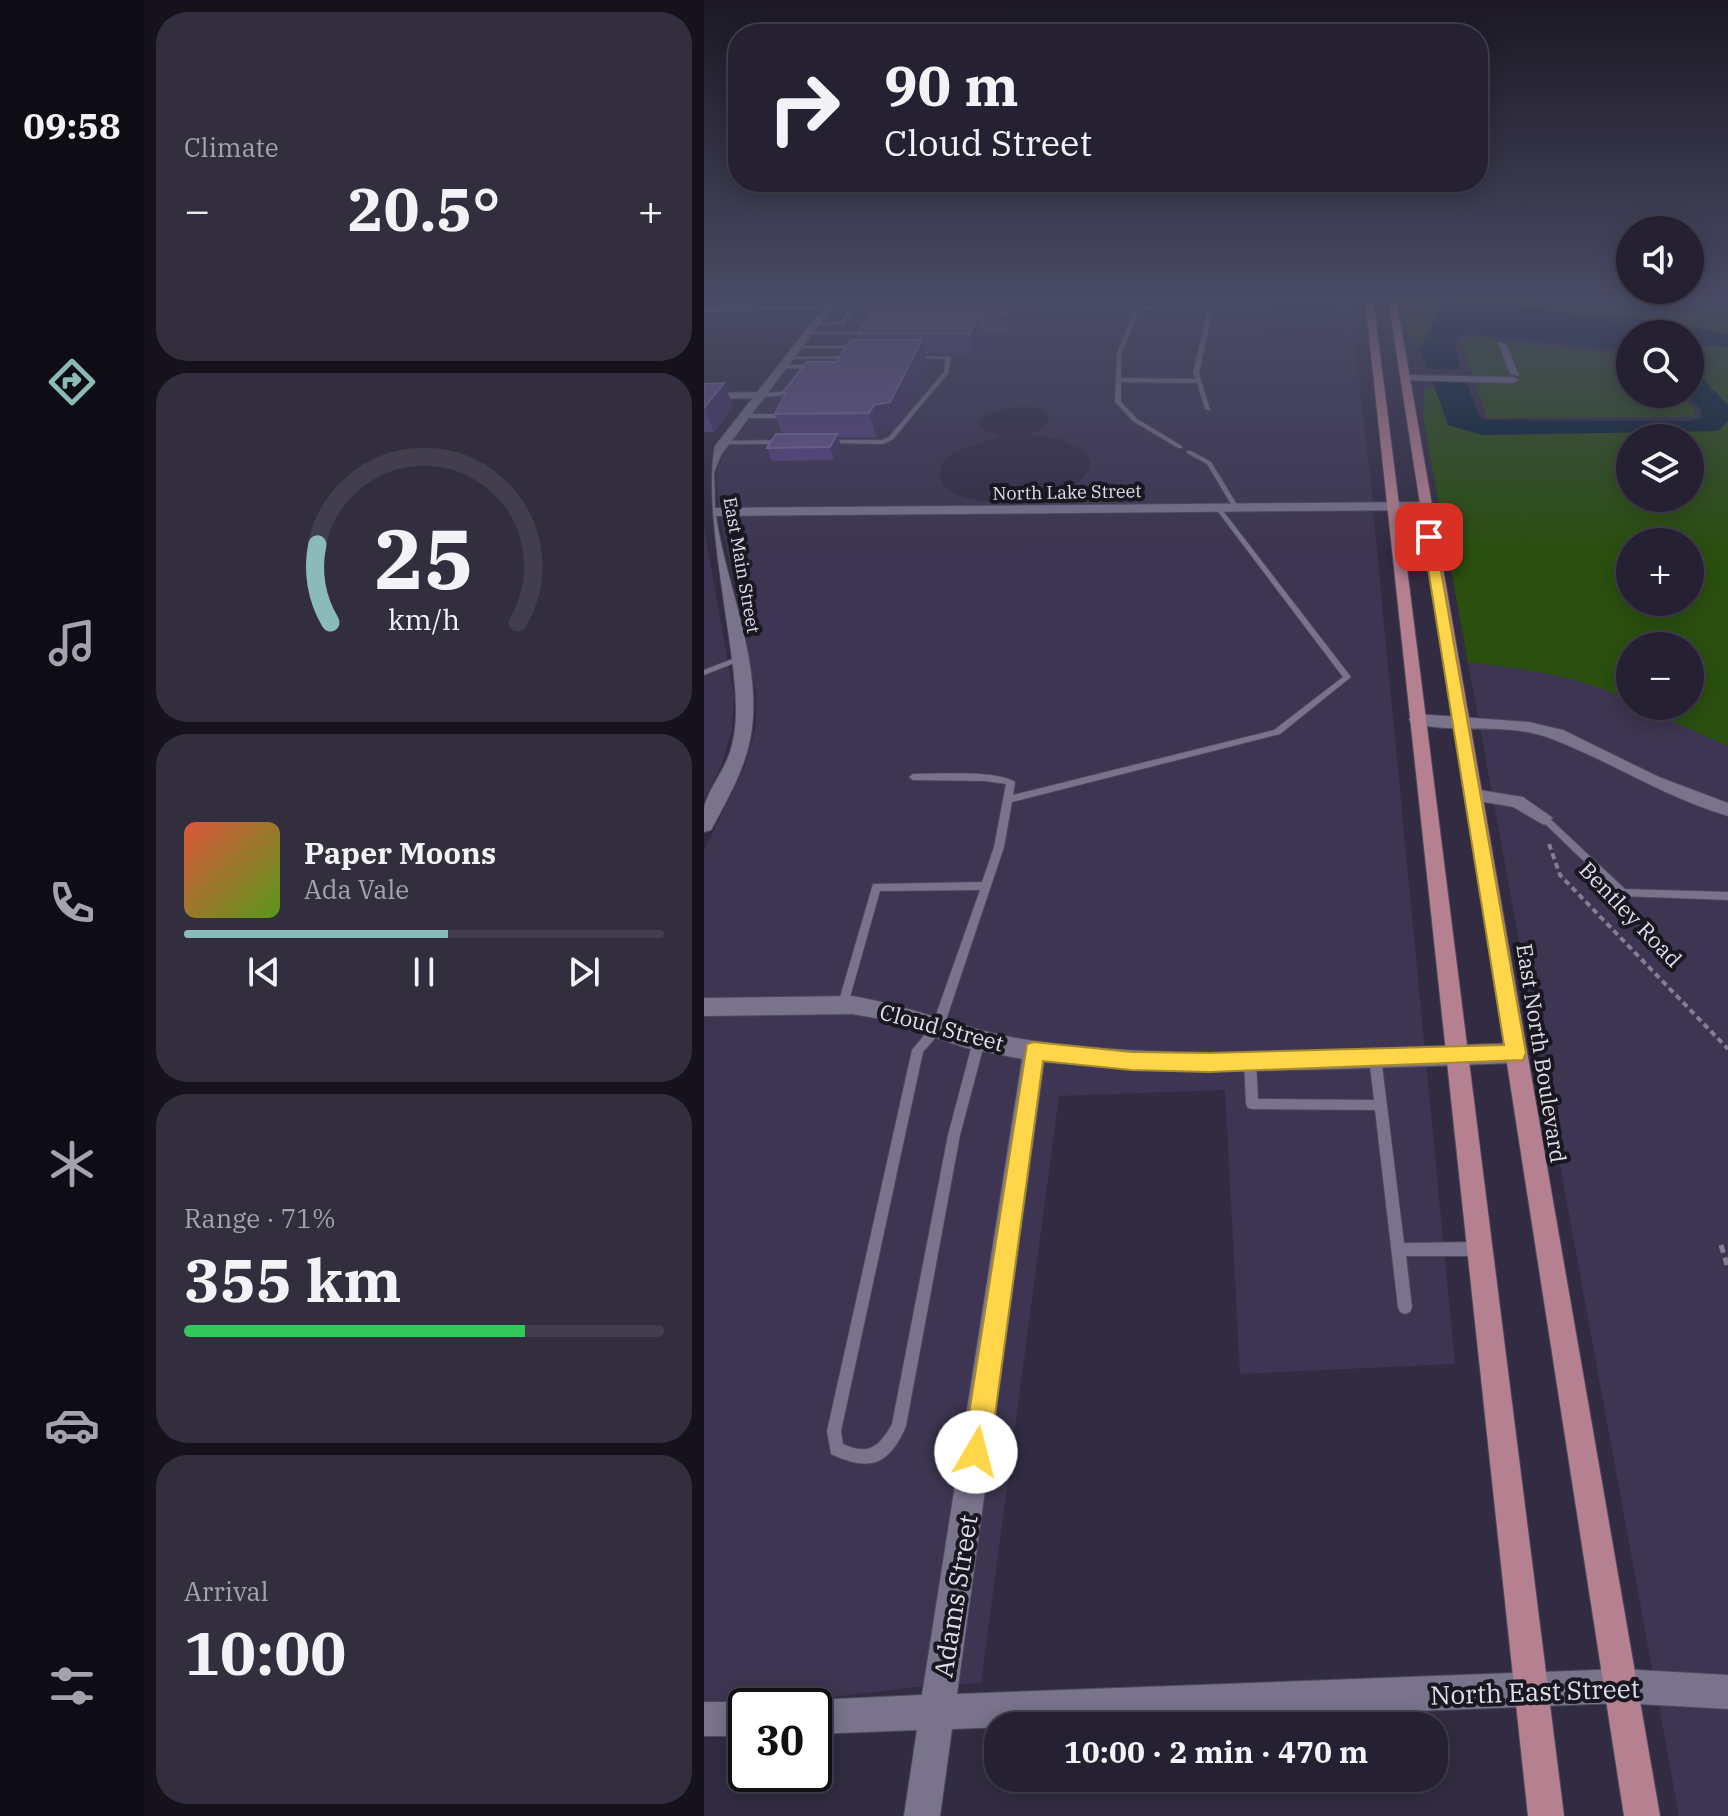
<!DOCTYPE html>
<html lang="en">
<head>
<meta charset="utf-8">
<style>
	:root { --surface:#262132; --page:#322e3e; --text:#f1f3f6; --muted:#a4a3ac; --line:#423e4d; --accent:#8bbbb9 }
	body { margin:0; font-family:"IBM Plex Serif",serif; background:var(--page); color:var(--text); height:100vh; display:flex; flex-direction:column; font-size:30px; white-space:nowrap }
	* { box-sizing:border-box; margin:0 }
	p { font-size:26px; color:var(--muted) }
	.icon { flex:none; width:44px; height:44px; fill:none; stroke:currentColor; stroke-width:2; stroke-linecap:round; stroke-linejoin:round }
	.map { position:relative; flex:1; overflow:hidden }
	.details { display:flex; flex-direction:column; gap:12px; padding:12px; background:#15121c; width:560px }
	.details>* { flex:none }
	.top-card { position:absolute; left:24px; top:24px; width:760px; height:168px; border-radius:32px; box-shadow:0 4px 20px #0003,0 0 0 2px var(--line); background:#262132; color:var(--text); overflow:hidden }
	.controls { position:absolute; left:912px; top:216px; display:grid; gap:16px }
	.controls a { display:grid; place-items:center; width:88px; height:88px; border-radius:50%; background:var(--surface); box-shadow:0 4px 20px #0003,0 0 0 2px var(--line); font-size:40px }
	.speed { position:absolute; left:24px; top:1688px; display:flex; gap:16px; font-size:40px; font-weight:700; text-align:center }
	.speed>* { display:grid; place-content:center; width:104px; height:104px; border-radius:50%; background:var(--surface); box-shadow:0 4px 20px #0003,0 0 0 2px var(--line); line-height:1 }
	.speed .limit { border:4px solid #111; border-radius:12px; background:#fff; color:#111 }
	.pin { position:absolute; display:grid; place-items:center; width:68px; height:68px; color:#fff; margin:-34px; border-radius:16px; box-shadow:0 4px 12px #0006 }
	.me { position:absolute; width:88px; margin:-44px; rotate:8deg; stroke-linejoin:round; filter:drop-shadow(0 0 6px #0008) }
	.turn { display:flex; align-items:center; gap:28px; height:168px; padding:0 24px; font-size:36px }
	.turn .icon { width:104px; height:104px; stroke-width:2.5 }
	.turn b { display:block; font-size:56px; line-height:68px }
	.big { font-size:60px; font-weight:700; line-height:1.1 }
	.details .tile { flex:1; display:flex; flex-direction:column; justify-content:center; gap:12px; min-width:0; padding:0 28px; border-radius:32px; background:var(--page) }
	.details .dial { align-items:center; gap:0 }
	.dial svg { height:208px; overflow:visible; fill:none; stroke:var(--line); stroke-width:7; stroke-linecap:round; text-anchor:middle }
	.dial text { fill:var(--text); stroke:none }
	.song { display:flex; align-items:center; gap:24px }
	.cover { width:96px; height:96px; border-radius:12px; background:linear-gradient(135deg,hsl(10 70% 55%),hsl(90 70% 35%)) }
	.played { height:8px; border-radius:4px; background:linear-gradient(90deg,var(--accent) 55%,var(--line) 55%) }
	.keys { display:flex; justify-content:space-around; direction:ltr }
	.heat { display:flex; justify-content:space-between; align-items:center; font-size:44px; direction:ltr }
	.charge { height:12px; border-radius:6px; background:linear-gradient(90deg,#34c759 71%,var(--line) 0) }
	.trip { position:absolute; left:280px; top:1712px; width:464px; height:80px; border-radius:32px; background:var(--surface); box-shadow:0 4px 20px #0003,0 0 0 2px var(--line); font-weight:700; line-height:80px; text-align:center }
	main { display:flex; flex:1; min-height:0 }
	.dock { display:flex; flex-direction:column; width:144px; justify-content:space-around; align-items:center; background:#0f0d14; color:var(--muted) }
	.dock .icon { width:56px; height:56px }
	.dock .current { color:var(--accent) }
	.dock b { font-size:36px; color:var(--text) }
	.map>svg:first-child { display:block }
</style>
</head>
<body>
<main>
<nav class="dock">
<b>09:58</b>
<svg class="icon current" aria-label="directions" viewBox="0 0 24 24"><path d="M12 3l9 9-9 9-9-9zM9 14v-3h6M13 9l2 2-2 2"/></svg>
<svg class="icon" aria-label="music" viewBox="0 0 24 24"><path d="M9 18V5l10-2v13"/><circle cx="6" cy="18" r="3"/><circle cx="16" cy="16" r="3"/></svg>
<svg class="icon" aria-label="phone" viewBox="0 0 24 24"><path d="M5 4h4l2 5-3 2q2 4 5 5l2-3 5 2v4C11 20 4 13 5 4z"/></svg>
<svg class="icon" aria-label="climate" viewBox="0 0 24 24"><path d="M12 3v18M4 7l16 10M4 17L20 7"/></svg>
<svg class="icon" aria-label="car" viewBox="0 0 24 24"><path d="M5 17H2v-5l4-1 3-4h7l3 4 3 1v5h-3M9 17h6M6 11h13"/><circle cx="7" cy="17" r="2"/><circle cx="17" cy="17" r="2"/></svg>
<svg class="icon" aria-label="filters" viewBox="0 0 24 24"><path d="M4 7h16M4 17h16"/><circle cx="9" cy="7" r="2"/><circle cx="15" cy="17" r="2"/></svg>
</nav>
<section class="details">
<div class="tile"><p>Climate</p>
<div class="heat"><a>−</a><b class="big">20.5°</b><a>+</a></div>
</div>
<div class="tile dial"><svg viewBox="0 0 100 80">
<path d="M14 69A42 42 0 1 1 86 69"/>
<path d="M14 69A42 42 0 0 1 9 39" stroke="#8bbbb9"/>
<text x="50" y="56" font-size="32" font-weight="700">25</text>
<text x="50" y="72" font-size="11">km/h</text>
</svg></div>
<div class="tile">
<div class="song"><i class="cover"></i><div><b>Paper Moons</b><p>Ada Vale</p></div></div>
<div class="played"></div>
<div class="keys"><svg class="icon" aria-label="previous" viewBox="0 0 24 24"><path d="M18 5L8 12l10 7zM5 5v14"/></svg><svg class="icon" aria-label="pause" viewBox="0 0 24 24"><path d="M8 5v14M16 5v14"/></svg><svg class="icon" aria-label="next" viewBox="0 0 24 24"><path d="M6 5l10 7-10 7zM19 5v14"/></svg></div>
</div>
<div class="tile"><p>Range · 71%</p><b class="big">355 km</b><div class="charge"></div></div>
<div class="tile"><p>Arrival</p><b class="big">10:00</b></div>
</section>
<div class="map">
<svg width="1024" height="1816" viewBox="0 0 1024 1816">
	<rect width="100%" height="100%" fill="#322c42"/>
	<g fill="#3d3551" fill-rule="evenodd">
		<path d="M0 298H125L119 307H0Z"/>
		<path d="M137 298H528L568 301 563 337 637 343 640 340 626 303 650 304 648 317 669 502 15 509 12 474 22 448ZM324 407 336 409 346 418 340 428 324 434 356 439 382 453 386 463 383 473 373 483 330 500 303 503 276 501 254 495 240 486 235 476 238 463 249 452 297 436 279 430 274 423 277 418 301 408Z"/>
		<path d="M669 509 751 1364 536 1374 521 1090 355 1096 277 1683 211 1687 0 1713V851L41 765 52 726V692L16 516Z"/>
		<path d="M0 527 30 696 28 729 17 766 0 801Z"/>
		<path d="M764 662 839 671 902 689 926 701V706H935L1024 746V1816H975Z"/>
	</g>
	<g fill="#2a4f0f" fill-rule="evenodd">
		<path d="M699 298H1024V334L922 316 892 317 815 306H759L746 301 735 311 715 350 699 316Z"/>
		<path d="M781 336 790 341 926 354V394H976L991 410V417L783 418 756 338Z"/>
		<path d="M992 343 1024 347V405L986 365V345Z"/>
		<path d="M720 387 731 388 745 424 779 435 1014 431 1024 421V746L935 706H986V646H926V701C875 675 820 669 764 662L719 417ZM926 438H986V498H926ZM926 542H986V602H926Z"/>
	</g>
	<g fill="#062130">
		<path d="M746 301 759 306H815L892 317 922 316 1024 334V347L986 345V334H926V351L765 334 750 338 756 369H725L715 350 735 311 734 303Z"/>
		<path d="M986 365 1024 405V421L1014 431 778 435 744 425 728 379 762 381 775 415 780 420 986 421 998 417 997 410 982 394H986Z"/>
	</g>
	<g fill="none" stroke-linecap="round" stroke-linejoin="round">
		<defs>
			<g id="lane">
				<path d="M146 307 150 308 140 324 112 325 110 324 137 322Z"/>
				<path d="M431 307 507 308 509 309 495 373 506 410 501 409 493 383 417 382V402L433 419 478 446V448H474L429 421 411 402 413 354ZM435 309 504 310 489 373 492 379 417 378V354Z"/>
				<path d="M105 332H163L165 333 163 334H103Z"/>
				<path d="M94 346H154L156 347 154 348H92Z"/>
				<path d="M150 356 148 358 86 359 84 358 86 357Z"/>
				<path d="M208 356 245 357 247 358 244 373 189 439 179 444 122 443 121 442 124 440H178L185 437 240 372 242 359 210 358Z"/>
				<path d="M79 365H113L116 367 113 369 77 368Z"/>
				<path d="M90 391 92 392V394L57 397 54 395 57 393Z"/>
				<path d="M78 406 83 407 73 418H40L37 416 40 414H71Z"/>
				<path d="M19 441 80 440 83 442 80 444H17L16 443Z"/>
				<path d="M483 451H487L507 462 535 508 534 509H530L503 464 483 453Z"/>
				<path d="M512 507H516L647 677 576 734 308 802 300 847 239 1029 219 1052 137 1431 139 1444C165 1456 175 1447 188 1424L244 1135 269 1041 271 1038 275 1036 279 1038 281 1041 256 1135 202 1426C185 1466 165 1472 127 1454L123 1431 208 1050 228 1026 276 890 176 891 144 1004 143 1007 139 1009 135 1007 134 1004 169 884 278 882 290 847 302 784 281 781 209 780 205 777 209 774C234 774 292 770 311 782L309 795 570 730 639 677 512 509Z"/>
				<path d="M31 658H34L38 660 0 675V670Z"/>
				<path d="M840 815 843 816 921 889 1024 892V900L916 896 837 820 835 818Z"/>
				<path d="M671 1052 675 1053 677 1057 700 1243 774 1242 779 1244 781 1249 779 1254 774 1256H702L708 1307 706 1312 701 1314 696 1312 694 1307 671 1110 548 1109 544 1108 542 1104 540 1061 542 1057 546 1056 550 1057 552 1061 554 1099 670 1100 665 1057 667 1053Z"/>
			</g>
			<g id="street">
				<path d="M128 304 125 309 0 312V306Z"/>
				<path d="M794 342 802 344 815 376 806 374Z"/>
				<path d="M695 375 809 377 814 380 809 383 699 380Z"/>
				<path d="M0 393 57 392 62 395 57 398 0 399Z"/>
				<path d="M713 714 825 722 859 730 955 777 1024 803V816C962 798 908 762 848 739 804 721 753 735 707 723L705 719Z"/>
				<path d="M769 789 819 797 849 818 840 825 809 807 763 799 760 795 763 791Z"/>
				<path d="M148 996C210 1006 268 1033 331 1041 490 1063 653 1048 812 1043L820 1046 823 1053 820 1060 812 1063C654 1068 497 1078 340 1062L253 1694 917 1669 1024 1675V1709L917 1703 248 1729 236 1816H200L213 1730 110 1734V1706H97L110 1700 218 1695 318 1059 262 1048 177 1019 148 1014 0 1016V998Z"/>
				<path d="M0 1702H42L53 1706H42V1736H0Z"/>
			</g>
			<path id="secondary" d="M127 298H135L17 455 10 472 11 508 720 502 726 506 720 510 12 516C22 587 61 667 46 740 40 771 22 802 7 830L0 832C0 824 0 814 0 807 5 788 20 771 26 752 35 724 32 695 29 667 22 606 0 499 11 446Z"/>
			<g id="primary">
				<path d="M661 298H669L860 1816H824Z"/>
				<path d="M684 298H692L956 1816H920Z"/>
			</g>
		</defs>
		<use href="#lane" stroke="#4d485b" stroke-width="2"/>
		<use href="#street" stroke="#4d485b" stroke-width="2"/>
		<use href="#secondary" stroke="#4d485b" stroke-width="2"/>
		<use href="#primary" stroke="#4d485b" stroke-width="2"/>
		<path stroke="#837e90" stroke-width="4" stroke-dasharray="6 4" stroke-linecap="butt" d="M845 844 856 875 1024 1049"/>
		<path stroke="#837e90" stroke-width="5" stroke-dasharray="8 5" stroke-linecap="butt" d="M1017 1245 1024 1268"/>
		<use href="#lane" fill="#79738c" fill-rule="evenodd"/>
		<use href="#street" fill="#79738c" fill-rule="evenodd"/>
		<use href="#secondary" fill="#79738c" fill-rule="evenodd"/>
		<use href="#primary" fill="#b58090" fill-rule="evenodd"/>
	</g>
	<g fill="#56437f">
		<path d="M331 298 304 334 277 333 270 353H221L223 362 192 425 176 429 172 437H134L137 446 130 460 68 461 63 448 78 434 71 414 80 398 78 393 132 362 155 340 153 334Z"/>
		<path d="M0 384 29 406 10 432H0Z"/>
	</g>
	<g fill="#423362">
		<path d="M315 298H331L304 334 301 316Z"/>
		<path d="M274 314 277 333 270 353 266 334Z"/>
		<path d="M218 340 223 362 192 425 176 429 172 437 165 413 170 405Z"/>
		<path d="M20 383 29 406 10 432 0 408Z"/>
		<path d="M133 434 137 446 130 460 126 447Z"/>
	</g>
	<g fill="#65538b" stroke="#78699a" stroke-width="2">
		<path d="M176 298H315L301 316 274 314 266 334H153Z"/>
		<path d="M147 340H218L186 402 170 405 165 413 71 414 82 393H78L103 362H132Z"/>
		<path d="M20 383 0 408V384Z"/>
		<path d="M72 434H133L126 447 63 448Z"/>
	</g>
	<linearGradient id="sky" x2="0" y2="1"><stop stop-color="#1c1824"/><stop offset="0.54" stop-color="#494b65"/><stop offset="1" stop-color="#494b65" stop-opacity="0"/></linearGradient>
	<rect width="1024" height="552" fill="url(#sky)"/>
	<path fill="#ffd54a" stroke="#a68a30" stroke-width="2" d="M725 533 731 537 822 1053 819 1060 505 1072 427 1070 339 1061 286 1452 282 1461 272 1465 263 1461 259 1452 323 1044 330 1042 427 1052 505 1053 800 1045 719 537Z"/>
	<g text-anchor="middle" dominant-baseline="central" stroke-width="8" stroke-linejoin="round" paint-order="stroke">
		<g font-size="18" fill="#e0ddeb" stroke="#191720">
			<text transform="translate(363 492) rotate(-1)">North Lake Street</text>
			<text transform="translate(38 565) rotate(80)">East Main Street</text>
		</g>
		<g font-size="22" fill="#e0ddeb" stroke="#191720">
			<text transform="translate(927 914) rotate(46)">Bentley Road</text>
			<text transform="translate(238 1027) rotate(15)">Cloud Street</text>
			<text transform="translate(838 1053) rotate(81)">East North Boulevard</text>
		</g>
		<g font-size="26" fill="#e0ddeb" stroke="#191720">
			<text transform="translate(251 1596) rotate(-81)">Adams Street</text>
			<text transform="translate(831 1691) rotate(-2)">North East Street</text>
		</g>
	</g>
</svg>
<div class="controls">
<a><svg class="icon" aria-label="sound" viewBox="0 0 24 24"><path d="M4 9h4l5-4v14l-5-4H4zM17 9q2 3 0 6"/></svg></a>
<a><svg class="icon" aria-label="search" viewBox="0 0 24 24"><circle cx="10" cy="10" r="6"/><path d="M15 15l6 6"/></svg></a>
<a><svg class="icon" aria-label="layers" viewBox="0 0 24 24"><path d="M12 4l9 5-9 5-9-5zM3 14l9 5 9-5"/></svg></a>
<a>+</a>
<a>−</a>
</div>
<div class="speed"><div class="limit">30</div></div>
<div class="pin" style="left:725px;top:537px;background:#d93025"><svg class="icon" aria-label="arrive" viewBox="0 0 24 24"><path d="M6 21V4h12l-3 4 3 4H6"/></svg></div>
<svg class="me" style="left:272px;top:1452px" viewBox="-20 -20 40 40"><circle r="19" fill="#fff"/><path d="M0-13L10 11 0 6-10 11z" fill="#ffd54a"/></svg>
<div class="trip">10:00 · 2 min · 470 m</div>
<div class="top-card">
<div class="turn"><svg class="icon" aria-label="right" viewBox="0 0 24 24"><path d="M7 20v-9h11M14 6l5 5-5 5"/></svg><div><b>90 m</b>Cloud Street</div></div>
</div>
</div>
</main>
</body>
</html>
